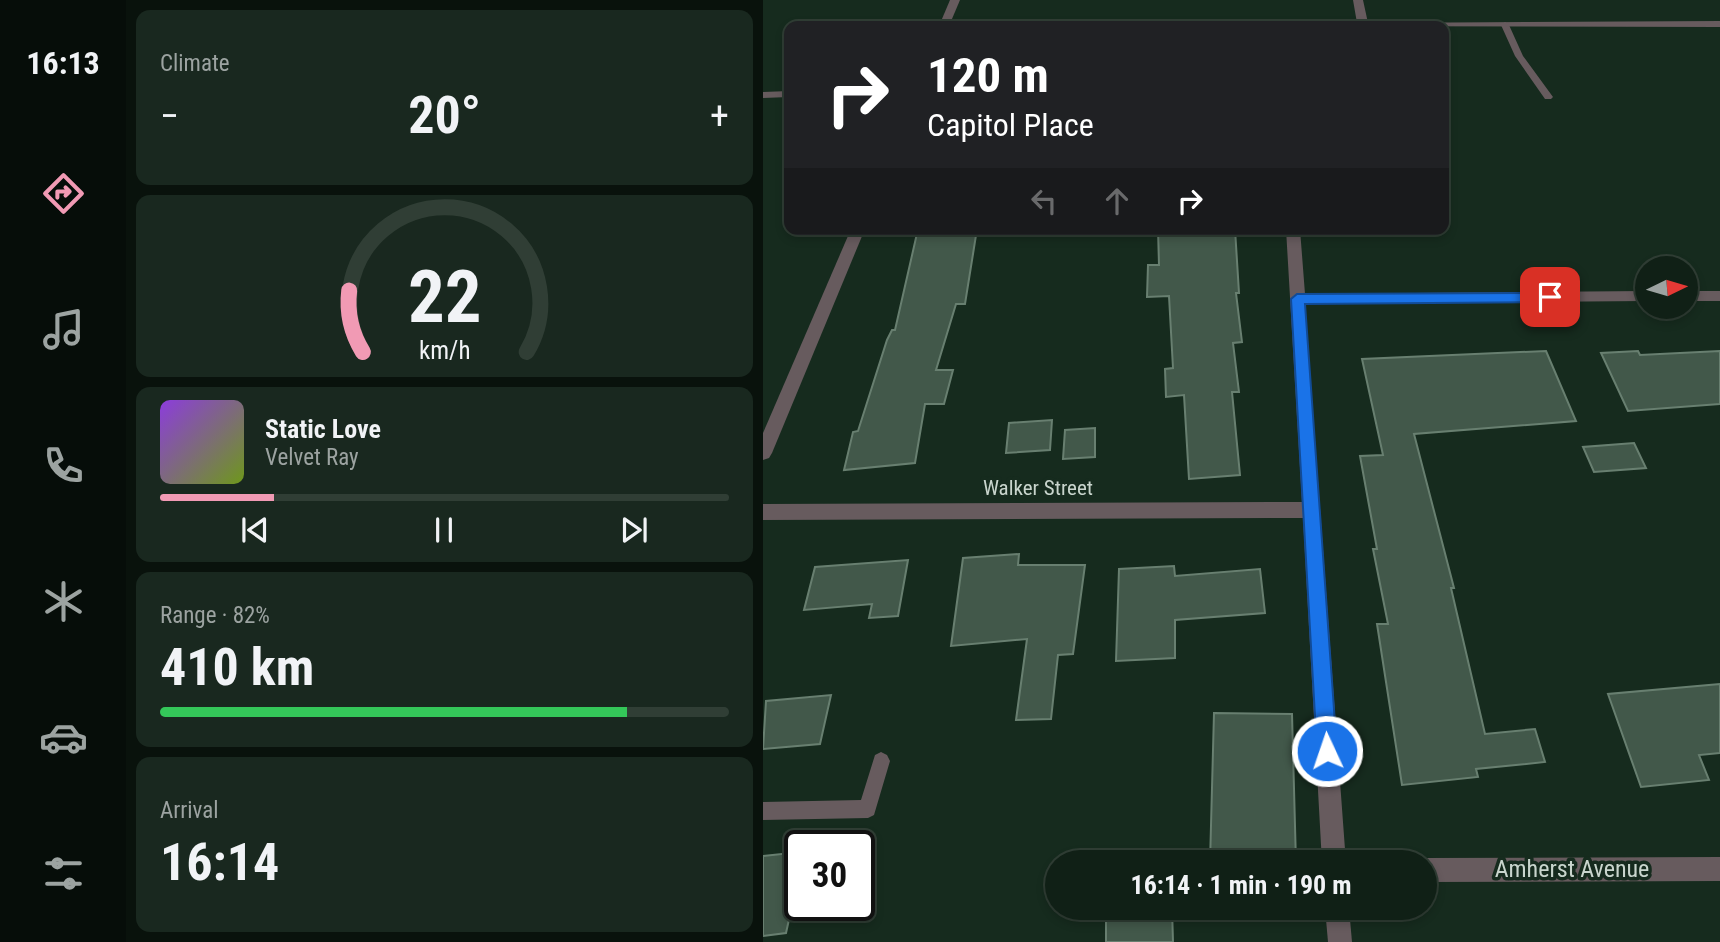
<!DOCTYPE html>
<html lang="en">
<head>
<meta charset="utf-8">
<style>
	:root { --surface:#102016; --page:#19281f; --text:#f1f3f6; --muted:#9ca3a1; --line:#303e35; --accent:#f19ab4 }
	body { margin:0; font-family:"Roboto Condensed",sans-serif; background:var(--page); color:var(--text); height:100vh; display:flex; flex-direction:column; font-size:26px; white-space:nowrap }
	* { box-sizing:border-box; margin:0 }
	p { font-size:23px; color:var(--muted) }
	.icon { flex:none; width:38px; height:38px; fill:none; stroke:currentColor; stroke-width:2; stroke-linecap:round; stroke-linejoin:round }
	.map { position:relative; flex:1; overflow:hidden }
	.details { display:flex; flex-direction:column; gap:10px; padding:10px; background:#09120c; width:637px }
	.details>* { flex:none }
	.guide { position:absolute; left:21px; top:21px; width:665px; height:214px; border-radius:14px; box-shadow:0 4px 10px #0003,0 0 0 2px var(--line); background:#202124; color:#fff; overflow:hidden }
	.needle { width:46px; rotate:85deg }
	.fabs { position:absolute; left:872px; top:256px; display:grid; gap:14px }
	.fabs a { display:grid; place-items:center; width:63px; height:63px; border-radius:50%; background:var(--surface); box-shadow:0 4px 10px #0003,0 0 0 2px var(--line); font-size:35px }
	.speed { position:absolute; left:21px; top:830px; display:flex; gap:14px; font-size:35px; font-weight:700; text-align:center }
	.speed>* { display:grid; place-content:center; width:91px; height:91px; border-radius:50%; background:var(--surface); box-shadow:0 4px 10px #0003,0 0 0 2px var(--line); line-height:1 }
	.speed .limit { border:4px solid #111; border-radius:10px; background:#fff; color:#111 }
	.pin { position:absolute; display:grid; place-items:center; width:60px; height:60px; color:#fff; margin:-30px; border-radius:14px; box-shadow:0 4px 10px #0006 }
	.me { position:absolute; width:77px; margin:-38px; rotate:357deg; stroke-linejoin:round; filter:drop-shadow(0 0 5px #0008) }
	.turn { display:flex; align-items:center; gap:24px; height:147px; padding:0 28px; font-size:32px }
	.turn .icon { width:91px; height:91px; stroke-width:2.5 }
	.turn b { display:block; font-size:49px; line-height:60px }
	.lanes { display:flex; align-items:center; height:66px; padding:0 28px; background:#0003; justify-content:center; gap:35px; direction:ltr }
	.lanes .off { opacity:.35 }
	.big { font-size:52px; font-weight:700; line-height:1.1 }
	.details .card { flex:1; display:flex; flex-direction:column; justify-content:center; gap:10px; min-width:0; padding:0 24px; border-radius:14px; background:var(--page) }
	.details .dial { align-items:center; gap:0 }
	.dial svg { height:182px; overflow:visible; fill:none; stroke:var(--line); stroke-width:7; stroke-linecap:round; text-anchor:middle }
	.dial text { fill:var(--text); stroke:none }
	.song { display:flex; align-items:center; gap:21px }
	.cover { width:84px; height:84px; border-radius:10px; background:linear-gradient(135deg,hsl(270 70% 55%),hsl(80 70% 35%)) }
	.played { height:7px; border-radius:4px; background:linear-gradient(90deg,var(--accent) 20%,var(--line) 20%) }
	.keys { display:flex; justify-content:space-around; direction:ltr }
	.heat { display:flex; justify-content:space-between; align-items:center; font-size:38px; direction:ltr }
	.charge { height:10px; border-radius:5px; background:linear-gradient(90deg,#34c759 82%,var(--line) 0) }
	.trip { position:absolute; left:282px; top:850px; width:392px; height:70px; border-radius:35px; background:var(--surface); box-shadow:0 4px 10px #0003,0 0 0 2px var(--line); font-weight:700; line-height:70px; text-align:center }
	main { display:flex; flex:1; min-height:0 }
	.tabs { display:flex; flex-direction:column; width:126px; justify-content:space-around; align-items:center; background:#060d09; color:var(--muted) }
	.tabs .icon { width:49px; height:49px }
	.tabs .current { color:var(--accent) }
	.tabs b { font-size:32px; color:var(--text) }
	.map>svg:first-child { display:block }
</style>
</head>
<body>
<main>
<nav class="tabs">
<b>16:13</b>
<svg class="icon current" aria-label="directions" viewBox="0 0 24 24"><path d="M12 3l9 9-9 9-9-9zM9 14v-3h6M13 9l2 2-2 2"/></svg>
<svg class="icon" aria-label="music" viewBox="0 0 24 24"><path d="M9 18V5l10-2v13"/><circle cx="6" cy="18" r="3"/><circle cx="16" cy="16" r="3"/></svg>
<svg class="icon" aria-label="phone" viewBox="0 0 24 24"><path d="M5 4h4l2 5-3 2q2 4 5 5l2-3 5 2v4C11 20 4 13 5 4z"/></svg>
<svg class="icon" aria-label="climate" viewBox="0 0 24 24"><path d="M12 3v18M4 7l16 10M4 17L20 7"/></svg>
<svg class="icon" aria-label="car" viewBox="0 0 24 24"><path d="M5 17H2v-5l4-1 3-4h7l3 4 3 1v5h-3M9 17h6M6 11h13"/><circle cx="7" cy="17" r="2"/><circle cx="17" cy="17" r="2"/></svg>
<svg class="icon" aria-label="filters" viewBox="0 0 24 24"><path d="M4 7h16M4 17h16"/><circle cx="9" cy="7" r="2"/><circle cx="15" cy="17" r="2"/></svg>
</nav>
<section class="details">
<div class="card"><p>Climate</p>
<div class="heat"><a>−</a><b class="big">20°</b><a>+</a></div>
</div>
<div class="card dial"><svg viewBox="0 0 100 80">
<path d="M14 69A42 42 0 1 1 86 69"/>
<path d="M14 69A42 42 0 0 1 8 42" stroke="#f19ab4"/>
<text x="50" y="56" font-size="32" font-weight="700">22</text>
<text x="50" y="72" font-size="11">km/h</text>
</svg></div>
<div class="card">
<div class="song"><i class="cover"></i><div><b>Static Love</b><p>Velvet Ray</p></div></div>
<div class="played"></div>
<div class="keys"><svg class="icon" aria-label="previous" viewBox="0 0 24 24"><path d="M18 5L8 12l10 7zM5 5v14"/></svg><svg class="icon" aria-label="pause" viewBox="0 0 24 24"><path d="M8 5v14M16 5v14"/></svg><svg class="icon" aria-label="next" viewBox="0 0 24 24"><path d="M6 5l10 7-10 7zM19 5v14"/></svg></div>
</div>
<div class="card"><p>Range · 82%</p><b class="big">410 km</b><div class="charge"></div></div>
<div class="card"><p>Arrival</p><b class="big">16:14</b></div>
</section>
<div class="map">
<svg width="957" height="942" viewBox="0 0 957 942">
	<rect width="100%" height="100%" fill="#162b1e"/>
	<g fill="#42584a" stroke="#687f70" stroke-width="2">
		<path d="M155 229H214L202 304H193L173 370H190L181 404H162L152 463 81 470 90 432 95 431 124 340 129 330H132Z"/>
		<path d="M395 229H472L476 293H473L479 342 470 343 476 392H469L477 475 426 479 421 395 403 397 402 369 410 368 406 296 384 297 385 265H396Z"/>
		<path d="M783 351 813 421 651 434 691 588H688L722 734 772 729 782 762 713 769 715 777 639 785 614 624H625L610 549H614L597 456 620 455 599 359Z"/>
		<path d="M875 351 877 355 957 351V404L865 411 838 353Z"/>
		<path d="M289 420 287 450 243 453 246 423Z"/>
		<path d="M332 428V457L300 459 302 430Z"/>
		<path d="M871 443 883 468 831 472 820 447Z"/>
		<path d="M256 554 255 565H322L310 654 295 655 288 719 253 720 264 639 188 646 200 558Z"/>
		<path d="M145 560 135 616 106 618 109 604 41 610 52 567Z"/>
		<path d="M411 566 412 576 497 569 502 613 412 620V658L353 661 356 569Z"/>
		<path d="M957 684V753L936 755 946 780 878 787 845 694Z"/>
		<path d="M68 695 57 744 0 749 3 701Z"/>
		<path d="M451 713 529 714 533 863H447Z"/>
		<path d="M37 852V870L23 933 0 936V856Z"/>
		<path d="M343 908H409L410 942H343Z"/>
	</g>
	<g fill="none" stroke-linecap="round" stroke-linejoin="round">
		<g fill="#675b5e" fill-rule="evenodd">
			<path d="M742 22 746 25 760 56 790 97 788 99H782L752 56 738 25Z"/>
			<path d="M118 752 124 755 127 761 111 815 105 818 0 820V802L98 800 112 755Z"/>
		</g>
		<g fill="#675b5e" fill-rule="evenodd">
			<path d="M187 0H197L186 26H176Z"/>
			<path d="M590 0H600L605 23 957 21V27L547 26 552 23H594Z"/>
			<path d="M26 91V97L0 98V92Z"/>
			<path d="M88 229H102L9 453 6 458 0 460V433Z"/>
			<path d="M523 229H537L542 294 884 291V301L542 304 583 863H559L540 518 0 520V504L539 502Z"/>
			<rect x="922" y="291" width="35" height="10"/>
			<path d="M957 857V881L662 882V863H653L662 858Z"/>
			<path d="M562 908H586L589 942H565Z"/>
		</g>
	</g>
	<path fill="#1a73e8" stroke="#114b97" stroke-width="2" d="M787 293 793 297 787 302 542 304 574 751 571 758 564 761 557 758 554 751 528 299 534 294Z"/>
	<g text-anchor="middle" dominant-baseline="central" stroke-width="7" stroke-linejoin="round" paint-order="stroke">
		<g font-size="21" fill="#c9d5cd" stroke="#162b1e">
			<text x="275" y="488">Walker Street</text>
		</g>
		<g font-size="24" fill="#c9d5cd" stroke="#162b1e">
			<text x="809" y="869">Amherst Avenue</text>
		</g>
	</g>
</svg>
<div class="fabs">
<a><svg class="needle" viewBox="-14 -14 28 28"><path d="M0-13l5 13h-10z" fill="#e53935"/><path d="M0 13l5-13h-10z" fill="#9ca3a1"/></svg></a>
</div>
<div class="speed"><div class="limit">30</div></div>
<div class="pin" style="left:787px;top:297px;background:#d93025"><svg class="icon" aria-label="arrive" viewBox="0 0 24 24"><path d="M6 21V4h12l-3 4 3 4H6"/></svg></div>
<svg class="me" style="left:564px;top:751px" viewBox="-20 -20 40 40"><circle r="17" fill="#1a73e8" stroke="#fff" stroke-width="3"/><path d="M0-11L8 9 0 5-8 9z" fill="#fff"/></svg>
<div class="trip">16:14 · 1 min · 190 m</div>
<div class="guide">
<div class="turn"><svg class="icon" aria-label="right" viewBox="0 0 24 24"><path d="M7 20v-9h11M14 6l5 5-5 5"/></svg><div><b>120 m</b>Capitol Place</div></div>
<div class="lanes"><svg class="icon off" aria-label="left" viewBox="0 0 24 24"><path d="M17 20v-9H6M10 6l-5 5 5 5"/></svg><svg class="icon off" aria-label="ahead" viewBox="0 0 24 24"><path d="M12 20V5M6 11l6-6 6 6"/></svg><svg class="icon" aria-label="right" viewBox="0 0 24 24"><path d="M7 20v-9h11M14 6l5 5-5 5"/></svg></div>
</div>
</div>
</main>
</body>
</html>
